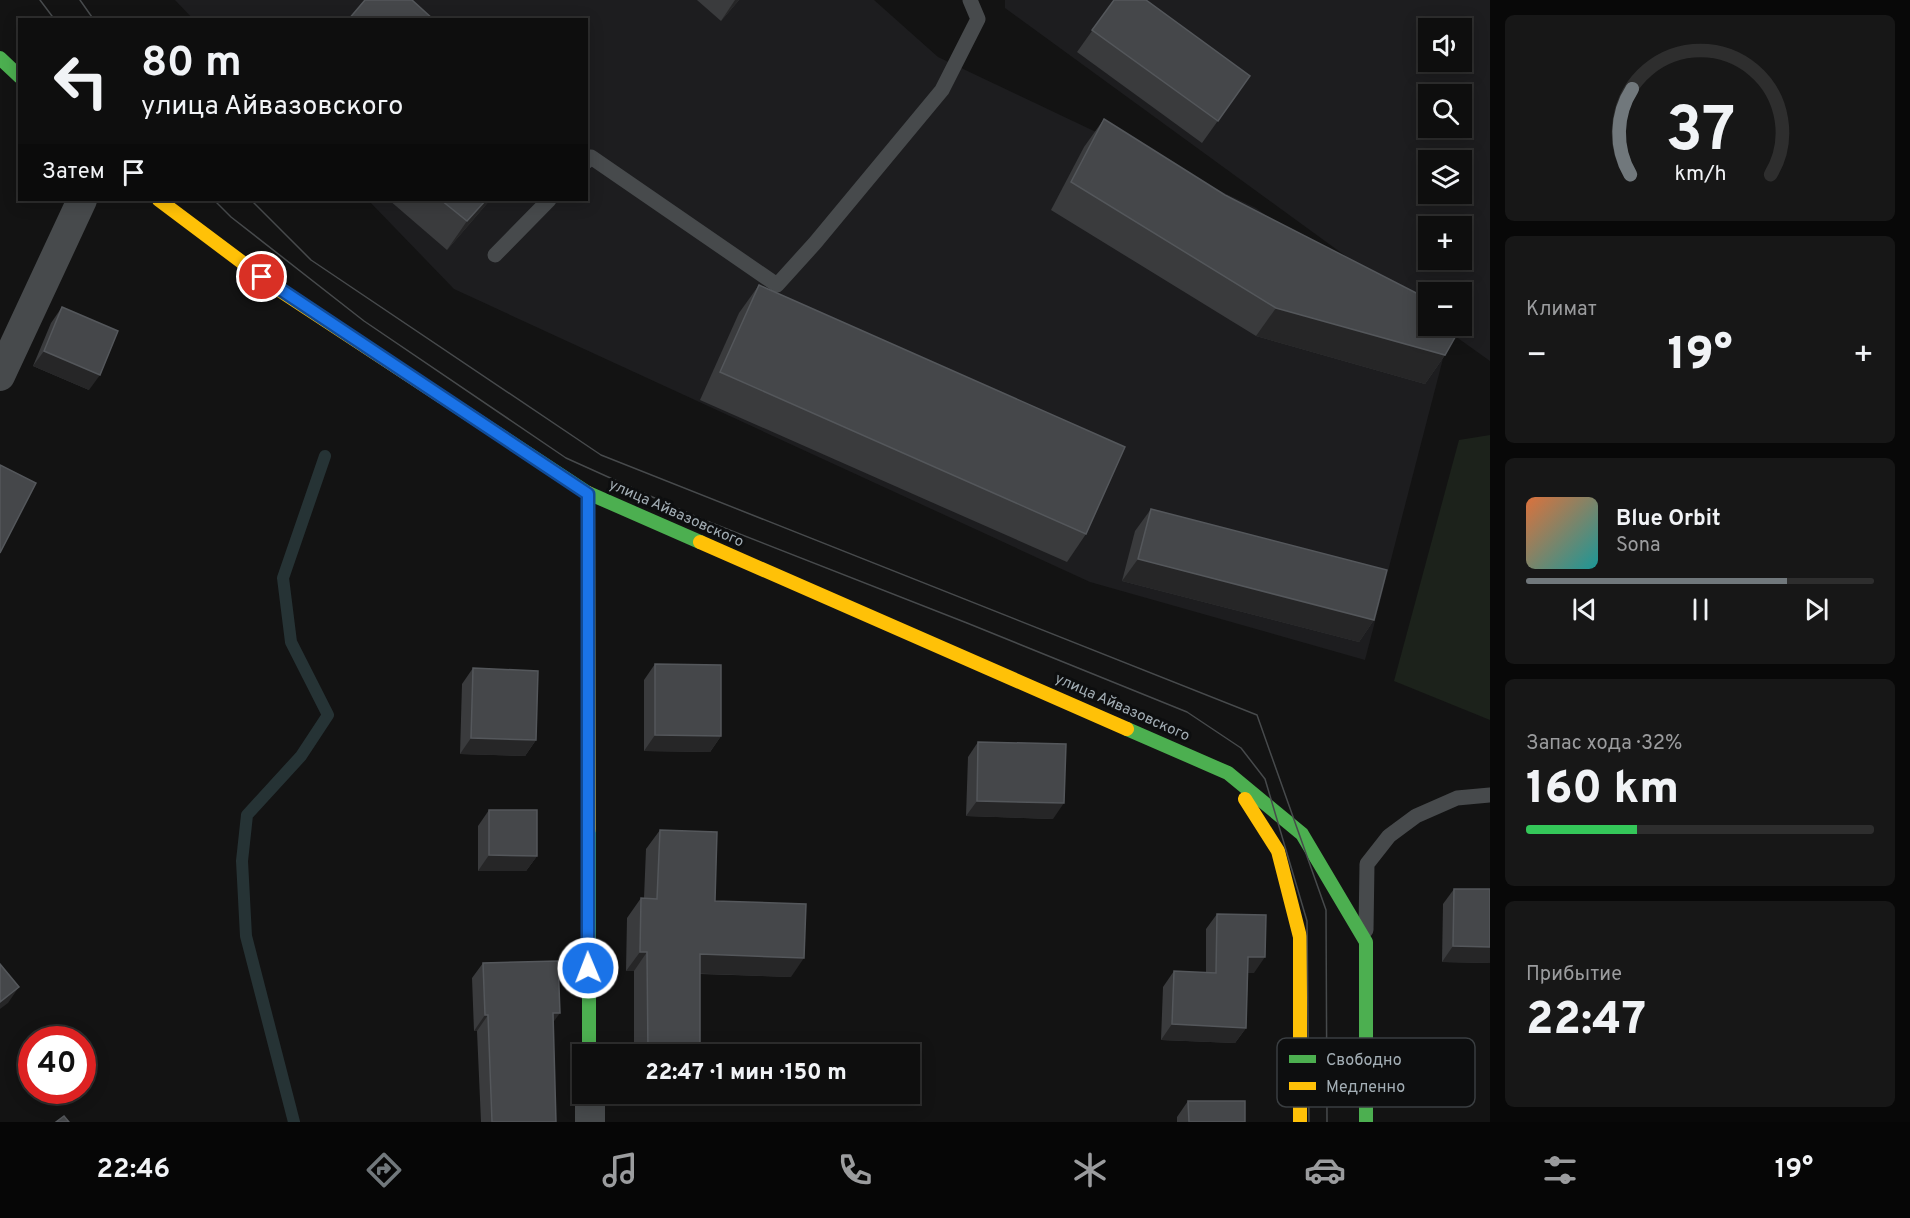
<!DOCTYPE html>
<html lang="ru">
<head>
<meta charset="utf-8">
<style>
	:root { --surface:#0e0e0e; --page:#171717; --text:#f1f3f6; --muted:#9b9c9e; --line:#2e2e2e; --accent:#71787c }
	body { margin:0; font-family:Overpass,sans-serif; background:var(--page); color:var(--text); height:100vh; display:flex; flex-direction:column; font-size:22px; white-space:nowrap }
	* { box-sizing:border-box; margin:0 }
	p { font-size:20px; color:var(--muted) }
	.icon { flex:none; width:33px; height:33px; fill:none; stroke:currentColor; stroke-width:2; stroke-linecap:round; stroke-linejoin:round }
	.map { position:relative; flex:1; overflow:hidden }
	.drawer { display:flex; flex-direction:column; gap:15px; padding:15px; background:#080808; width:420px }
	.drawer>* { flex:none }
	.hud { position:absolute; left:18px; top:18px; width:570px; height:183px; border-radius:0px; box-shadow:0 3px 15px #0003,0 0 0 2px var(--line); background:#0e0e0e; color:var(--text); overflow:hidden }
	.tools { position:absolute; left:1418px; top:18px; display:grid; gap:12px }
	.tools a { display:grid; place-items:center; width:54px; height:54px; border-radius:0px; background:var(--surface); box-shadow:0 3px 15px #0003,0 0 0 2px var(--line); font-size:30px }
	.speed { position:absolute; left:18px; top:1026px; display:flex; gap:12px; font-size:30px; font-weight:700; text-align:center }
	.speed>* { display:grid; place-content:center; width:78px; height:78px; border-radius:50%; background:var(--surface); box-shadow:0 3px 15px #0003,0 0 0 2px var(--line); line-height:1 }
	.speed .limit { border:9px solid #d22; background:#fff; color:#111 }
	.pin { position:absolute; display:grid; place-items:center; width:51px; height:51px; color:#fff; margin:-26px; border:3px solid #fff; border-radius:50%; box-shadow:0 2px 6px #0007 }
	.me { position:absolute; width:66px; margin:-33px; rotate:359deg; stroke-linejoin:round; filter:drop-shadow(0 0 4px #0008) }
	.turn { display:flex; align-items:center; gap:21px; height:126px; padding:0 24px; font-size:27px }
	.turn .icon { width:78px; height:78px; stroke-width:2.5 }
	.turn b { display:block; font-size:42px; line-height:51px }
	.then { display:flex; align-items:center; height:57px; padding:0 24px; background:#0003; gap:12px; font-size:22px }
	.big { font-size:45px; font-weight:800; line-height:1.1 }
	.drawer .card { flex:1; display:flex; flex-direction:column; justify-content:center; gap:9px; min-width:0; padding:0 21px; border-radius:9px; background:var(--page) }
	.drawer .dial { align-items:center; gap:0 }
	.dial svg { height:156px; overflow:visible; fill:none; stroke:var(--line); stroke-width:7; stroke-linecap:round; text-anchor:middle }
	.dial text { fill:var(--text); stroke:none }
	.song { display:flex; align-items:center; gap:18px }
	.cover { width:72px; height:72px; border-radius:9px; background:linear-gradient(135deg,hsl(20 70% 55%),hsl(180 70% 35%)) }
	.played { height:6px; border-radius:3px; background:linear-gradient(90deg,var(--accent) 75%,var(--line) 75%) }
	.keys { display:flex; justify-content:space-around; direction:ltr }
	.heat { display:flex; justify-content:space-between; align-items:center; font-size:33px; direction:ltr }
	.charge { height:9px; border-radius:4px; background:linear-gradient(90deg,#34c759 32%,var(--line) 0) }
	.trip { position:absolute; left:572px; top:1044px; width:348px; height:60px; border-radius:0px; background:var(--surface); box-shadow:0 3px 15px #0003,0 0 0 2px var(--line); font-weight:800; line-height:60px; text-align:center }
	.menu { display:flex; height:96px; justify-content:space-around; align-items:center; background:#060606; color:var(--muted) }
	.menu .icon { width:42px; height:42px }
	.menu .active { color:var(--accent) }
	.menu b { font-size:27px; color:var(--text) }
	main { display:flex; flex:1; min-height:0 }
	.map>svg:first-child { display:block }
</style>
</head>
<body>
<main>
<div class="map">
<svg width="1490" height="1122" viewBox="0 0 1490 1122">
	<rect width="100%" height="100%" fill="#131313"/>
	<g fill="#1d1d1f" fill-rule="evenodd">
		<path d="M175 0H874L938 57 1256 208 1446 347 1365 660 1090 582 454 289 368 200H586V20H194Z"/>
		<path d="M1005 0H1490V361L1441 326H1461V292H1428V316L1005 8ZM1428 28H1461V62H1428ZM1428 94H1461V128H1428ZM1428 160H1461V194H1428ZM1428 226H1461V260H1428Z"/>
	</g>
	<path fill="#1c221b" d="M1490 435V720L1394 681 1459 440Z"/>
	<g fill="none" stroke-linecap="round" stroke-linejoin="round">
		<path stroke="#263335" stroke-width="12" d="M294 1122 246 936 242 861 247 815 301 756 328 715 291 642 283 578 325 456"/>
		<g stroke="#474a4c" stroke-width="15">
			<path d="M586 162 591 157 777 285 815 243 942 90 978 19 970 0"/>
			<path d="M495 255 549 200"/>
			<path d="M1366 930 1367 864 1389 836 1416 816 1457 798 1490 795"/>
		</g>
		<g stroke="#474a4c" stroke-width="30">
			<path d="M0 376 82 200"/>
			<path d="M590 1094V1122"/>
		</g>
		<g stroke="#4caf50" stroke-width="14">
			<path d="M0 58 20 77"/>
			<path d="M442 397 588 493 700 542"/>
			<path d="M1127 729 1228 773 1302 834 1366 942V1122"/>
			<path d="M589 829V1054"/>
		</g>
		<g stroke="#ffc107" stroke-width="14">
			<path d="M159 200 279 290 442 397"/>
			<path d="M588 493 589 829"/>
			<path d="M700 542 1127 729"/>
			<path d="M1245 799 1278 851 1300 937V1122"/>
		</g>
		<g stroke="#474a4c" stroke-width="1.5">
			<path d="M40 0 55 20"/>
			<path d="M80 0 94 20"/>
			<path d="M214 200 231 217 364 321 566 458 699 518 967 623 1187 712 1241 748 1265 779 1307 921 1309 1122"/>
			<path d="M251 200 311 260 601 455 1257 715 1326 910 1327 1122"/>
		</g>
	</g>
	<g fill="#3a3b3d">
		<path d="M697 0H739L721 21Z"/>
		<path d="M1114 0 1250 76 1202 143 1077 52Z"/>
		<path d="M1104 119 1445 355 1425 384 1256 336 1051 210 1084 147Z"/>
		<path d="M389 200H490L447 250Z"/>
		<path d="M759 285 1086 534 1067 562 700 400 739 313Z"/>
		<path d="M62 307 89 390 33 366 51 323Z"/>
		<path d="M1151 509 1374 620 1359 642 1122 581 1135 531Z"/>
		<path d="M655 664 721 736 710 752 644 751V680Z"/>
		<path d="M473 668 536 740 525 756 460 754 462 684Z"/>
		<path d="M978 742 1053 819 966 816 968 757Z"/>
		<path d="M489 810 537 856 526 871H478V826Z"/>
		<path d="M660 830 715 901 791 977 700 974V1054H634V971H626L627 918 641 898H644L646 849Z"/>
		<path d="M1454 889H1490V963L1442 962 1443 904Z"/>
		<path d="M1217 914 1254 973H1248L1246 1028 1235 1043 1161 1040 1163 987 1174 971 1206 973V929Z"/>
		<path d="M483 963 553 1022 556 1122H481L477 1031H474L472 978Z"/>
		<path d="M1188 1101 1245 1122H1177V1117Z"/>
	</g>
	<g fill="#262627">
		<path d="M735 0H739L721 21Z"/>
		<path d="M486 200H490L447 250 467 221Z"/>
		<path d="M1276 308 1445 355 1425 384 1256 336Z"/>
		<path d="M44 351 100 375 89 390 33 366Z"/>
		<path d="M1138 559 1374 620 1359 642 1122 581Z"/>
		<path d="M655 735 721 736 710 752 644 751Z"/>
		<path d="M471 738 536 740 525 756 460 754Z"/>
		<path d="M977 801 1064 803 1053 819 966 816Z"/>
		<path d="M489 855 537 856 526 871H478Z"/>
		<path d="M1453 946 1490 947V963L1442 962Z"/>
		<path d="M640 952H647L634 971H626Z"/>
		<path d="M700 954 804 958 791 977 686 973Z"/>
		<path d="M1248 957H1265L1254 973H1237Z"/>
		<path d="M19 987 8 1003 0 1009V1002Z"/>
		<path d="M553 1013H560L549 1028Z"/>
		<path d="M485 1015H488L477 1031H474Z"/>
		<path d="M1172 1024 1246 1028 1235 1043 1161 1040Z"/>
	</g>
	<g fill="#45474a" stroke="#54575b" stroke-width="1.5">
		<path d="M365 0H412L434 20H348Z"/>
		<path d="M1114 0H1146L1250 76 1218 121 1092 30Z"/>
		<path d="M1104 119 1225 195 1428 299V326H1461V316L1466 318 1445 355 1276 308 1071 182Z"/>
		<path d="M441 200H486L467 221Z"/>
		<path d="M759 285 1125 447 1086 534 720 372Z"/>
		<path d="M62 307 118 331 100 375 44 351Z"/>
		<path d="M0 465 36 483 0 553Z"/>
		<path d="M1151 509 1387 570 1374 620 1138 559Z"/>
		<path d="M655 664 721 665V736L655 735Z"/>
		<path d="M473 668 538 671 536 740 471 738Z"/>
		<path d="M978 742 1066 744 1064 803 977 801Z"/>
		<path d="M489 810H537V856L489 855Z"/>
		<path d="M660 830 717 832 715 901 806 904 804 958 700 954V1054H648L647 952H640L641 898 657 899Z"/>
		<path d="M1454 889H1490V947L1453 946Z"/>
		<path d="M1217 914 1266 915 1265 957H1248L1246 1028 1172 1024 1174 971 1216 973Z"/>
		<path d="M558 961 560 1013H553L556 1122H492L488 1015H485L483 963Z"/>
		<path d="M0 964 19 987 0 1002Z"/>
		<path d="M1188 1101H1245V1122H1189Z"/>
		<path d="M64 1116 69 1122H56Z"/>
	</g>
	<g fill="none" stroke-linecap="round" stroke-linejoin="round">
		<defs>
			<path id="route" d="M262 277 588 494V968"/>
		</defs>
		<use href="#route" stroke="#114b97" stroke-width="15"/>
		<use href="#route" stroke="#1a73e8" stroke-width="10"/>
	</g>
	<g text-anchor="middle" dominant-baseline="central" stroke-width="6" stroke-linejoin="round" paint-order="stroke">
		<g font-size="15" fill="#a3aeb5" stroke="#0d0e0f">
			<text transform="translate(676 514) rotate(24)">улица Айвазовского</text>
			<text transform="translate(1122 708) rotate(24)">улица Айвазовского</text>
		</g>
	</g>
	<rect x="1277" y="1038" width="198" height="69" rx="9" fill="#0d0e0f" stroke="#3a3e41" stroke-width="1.5"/>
	<rect x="1289" y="1055" width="27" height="8" fill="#4caf50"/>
	<rect x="1289" y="1082" width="27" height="8" fill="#ffc107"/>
	<g font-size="16" fill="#a3aeb5">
		<text x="1326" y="1065">Свободно</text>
		<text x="1326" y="1092">Медленно</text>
	</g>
</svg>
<div class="tools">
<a><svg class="icon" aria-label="sound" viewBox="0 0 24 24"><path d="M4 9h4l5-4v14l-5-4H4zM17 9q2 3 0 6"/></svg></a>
<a><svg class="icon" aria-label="search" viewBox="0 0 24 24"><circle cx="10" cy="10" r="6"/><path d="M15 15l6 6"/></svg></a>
<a><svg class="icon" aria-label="layers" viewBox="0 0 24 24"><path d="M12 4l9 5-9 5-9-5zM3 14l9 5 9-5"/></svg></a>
<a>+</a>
<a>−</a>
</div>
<div class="speed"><div class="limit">40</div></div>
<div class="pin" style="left:262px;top:277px;background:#d93025"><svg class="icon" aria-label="arrive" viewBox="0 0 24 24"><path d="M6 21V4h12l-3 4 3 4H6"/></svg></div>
<svg class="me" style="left:588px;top:968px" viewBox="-20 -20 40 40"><circle r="17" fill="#1a73e8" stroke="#fff" stroke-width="3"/><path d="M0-11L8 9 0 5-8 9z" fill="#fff"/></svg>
<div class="trip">22:47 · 1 мин · 150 m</div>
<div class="hud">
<div class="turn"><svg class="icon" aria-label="left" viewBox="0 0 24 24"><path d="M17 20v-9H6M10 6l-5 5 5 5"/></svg><div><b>80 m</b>улица Айвазовского</div></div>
<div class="then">Затем<svg class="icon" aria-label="arrive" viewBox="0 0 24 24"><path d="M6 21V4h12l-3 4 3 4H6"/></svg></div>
</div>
</div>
<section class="drawer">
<div class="card dial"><svg viewBox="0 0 100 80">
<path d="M14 69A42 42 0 1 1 86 69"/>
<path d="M14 69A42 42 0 0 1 15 25" stroke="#71787c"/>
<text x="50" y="56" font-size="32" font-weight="700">37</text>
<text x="50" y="72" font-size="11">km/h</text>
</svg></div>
<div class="card"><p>Климат</p>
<div class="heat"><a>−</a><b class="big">19°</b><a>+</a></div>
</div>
<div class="card">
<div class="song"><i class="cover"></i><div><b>Blue Orbit</b><p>Sona</p></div></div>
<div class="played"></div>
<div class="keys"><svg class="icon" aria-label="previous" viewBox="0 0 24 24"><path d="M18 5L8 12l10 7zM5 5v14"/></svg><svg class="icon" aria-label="pause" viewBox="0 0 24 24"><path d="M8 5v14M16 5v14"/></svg><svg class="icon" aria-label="next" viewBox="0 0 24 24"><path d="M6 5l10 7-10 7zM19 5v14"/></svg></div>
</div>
<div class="card"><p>Запас хода · 32%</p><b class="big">160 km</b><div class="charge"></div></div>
<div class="card"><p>Прибытие</p><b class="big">22:47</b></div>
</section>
</main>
<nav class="menu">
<b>22:46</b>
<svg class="icon active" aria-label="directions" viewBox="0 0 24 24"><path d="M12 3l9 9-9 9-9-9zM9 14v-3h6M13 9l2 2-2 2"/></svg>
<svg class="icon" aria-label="music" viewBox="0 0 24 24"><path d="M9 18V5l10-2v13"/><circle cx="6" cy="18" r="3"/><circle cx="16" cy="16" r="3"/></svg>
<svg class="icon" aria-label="phone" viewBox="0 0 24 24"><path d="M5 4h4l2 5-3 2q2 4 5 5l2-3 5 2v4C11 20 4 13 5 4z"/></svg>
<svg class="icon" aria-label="climate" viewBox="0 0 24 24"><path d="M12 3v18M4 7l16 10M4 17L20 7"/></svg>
<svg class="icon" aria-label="car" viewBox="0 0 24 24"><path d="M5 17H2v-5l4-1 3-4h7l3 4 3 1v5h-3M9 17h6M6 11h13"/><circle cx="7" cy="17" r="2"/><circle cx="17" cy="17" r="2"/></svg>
<svg class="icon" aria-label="filters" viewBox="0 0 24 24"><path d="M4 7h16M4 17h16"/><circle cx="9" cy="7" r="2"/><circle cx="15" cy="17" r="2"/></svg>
<b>19°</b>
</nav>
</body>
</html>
